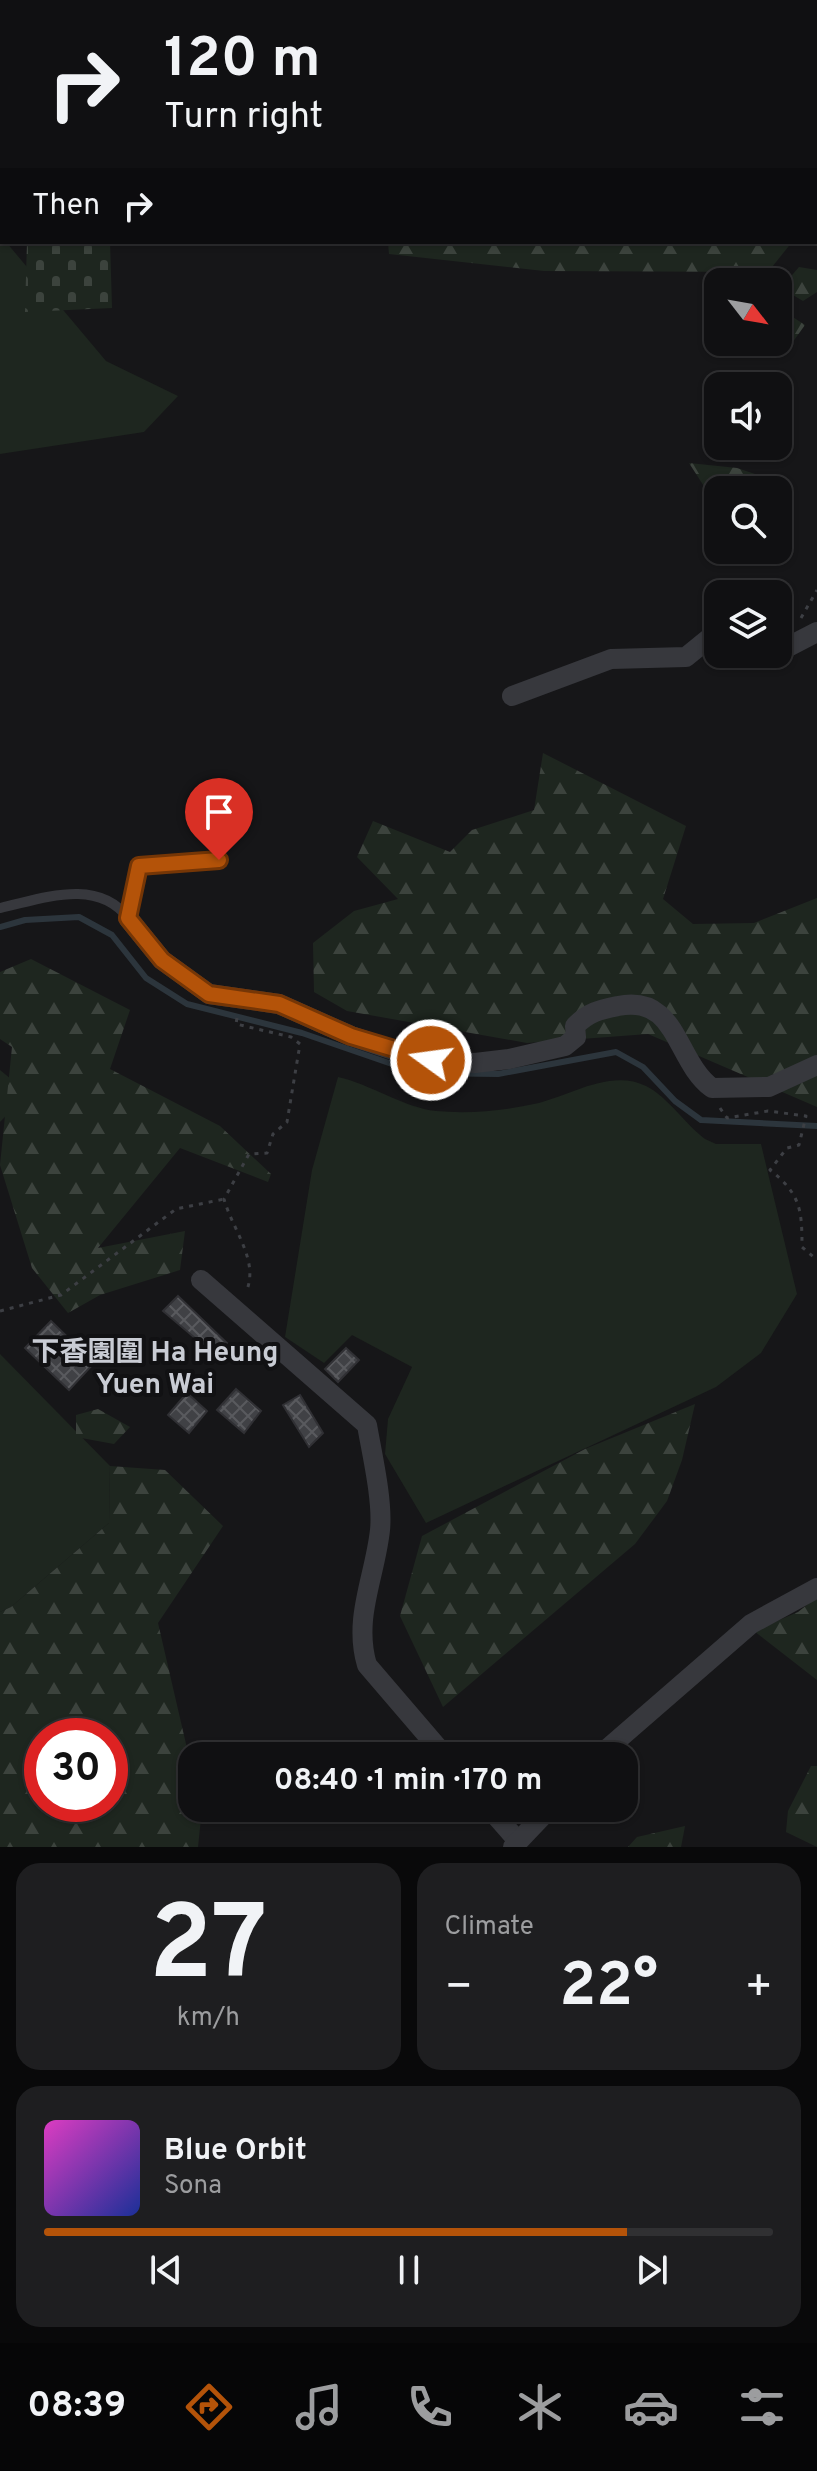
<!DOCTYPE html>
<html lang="en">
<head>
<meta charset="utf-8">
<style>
	:root { --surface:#101012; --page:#1e1e20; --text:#f1f3f6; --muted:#9c9d9f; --line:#303032; --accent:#b45309 }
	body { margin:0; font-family:Overpass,"Noto Sans SC",sans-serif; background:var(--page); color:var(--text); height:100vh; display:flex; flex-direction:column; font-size:30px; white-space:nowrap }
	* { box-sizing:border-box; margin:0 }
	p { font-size:26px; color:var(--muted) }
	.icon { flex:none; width:44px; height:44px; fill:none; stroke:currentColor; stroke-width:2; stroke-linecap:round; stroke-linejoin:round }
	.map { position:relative; height:1847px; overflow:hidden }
	.panel { display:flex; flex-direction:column; gap:16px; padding:16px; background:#09090a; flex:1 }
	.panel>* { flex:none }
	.guide { position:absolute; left:0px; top:0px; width:818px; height:244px; box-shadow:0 2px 6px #0004,0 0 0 2px var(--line); background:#101012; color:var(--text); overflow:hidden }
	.needle { width:52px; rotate:121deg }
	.tools { position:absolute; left:704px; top:268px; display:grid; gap:16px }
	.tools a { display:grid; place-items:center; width:88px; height:88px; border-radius:16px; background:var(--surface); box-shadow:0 2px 6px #0004,0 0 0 2px var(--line); font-size:40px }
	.speed { position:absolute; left:24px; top:1718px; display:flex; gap:16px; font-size:40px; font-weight:700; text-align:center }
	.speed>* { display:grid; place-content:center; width:104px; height:104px; border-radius:50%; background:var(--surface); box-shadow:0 2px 6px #0004,0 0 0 2px var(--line); line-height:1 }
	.speed .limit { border:12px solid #d22; background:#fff; color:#111 }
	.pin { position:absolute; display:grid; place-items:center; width:68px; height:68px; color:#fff; margin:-82px -34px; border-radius:50% 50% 50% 0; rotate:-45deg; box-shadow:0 0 8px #0007 }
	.pin .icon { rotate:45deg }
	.me { position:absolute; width:88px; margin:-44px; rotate:284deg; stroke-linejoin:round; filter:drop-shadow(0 0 6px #0008) }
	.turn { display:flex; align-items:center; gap:28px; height:168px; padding:0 32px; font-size:36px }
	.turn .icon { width:104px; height:104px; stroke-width:2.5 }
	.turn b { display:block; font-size:56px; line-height:68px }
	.then { display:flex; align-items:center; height:76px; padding:0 32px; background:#0003; gap:16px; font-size:30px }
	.big { font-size:60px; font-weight:700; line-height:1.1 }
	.panel .tile { flex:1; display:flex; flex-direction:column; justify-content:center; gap:12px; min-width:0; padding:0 28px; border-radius:24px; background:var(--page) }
	.panel .dial { align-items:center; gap:0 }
	.dial b { font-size:104px; line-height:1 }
	.song { display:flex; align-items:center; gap:24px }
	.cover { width:96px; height:96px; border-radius:12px; background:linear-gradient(135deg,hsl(310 70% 55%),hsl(230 70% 35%)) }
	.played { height:8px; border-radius:4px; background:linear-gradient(90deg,var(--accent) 80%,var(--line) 80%) }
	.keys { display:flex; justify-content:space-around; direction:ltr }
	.heat { display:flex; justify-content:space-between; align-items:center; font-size:44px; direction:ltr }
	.panel .tiles { flex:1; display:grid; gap:16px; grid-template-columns:1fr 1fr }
	.tile:last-child { grid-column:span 2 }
	.trip { position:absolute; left:178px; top:1742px; width:460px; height:80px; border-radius:24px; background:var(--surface); box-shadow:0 2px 6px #0004,0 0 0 2px var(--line); font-weight:700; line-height:80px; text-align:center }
	.tab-bar { display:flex; height:128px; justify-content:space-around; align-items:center; background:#060607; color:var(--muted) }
	.tab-bar .icon { width:56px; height:56px }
	.tab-bar .active { color:var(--accent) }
	.tab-bar b { font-size:36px; color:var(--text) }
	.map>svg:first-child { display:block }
</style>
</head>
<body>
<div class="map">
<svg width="817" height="1847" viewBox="0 0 817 1847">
	<defs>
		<pattern id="forest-firs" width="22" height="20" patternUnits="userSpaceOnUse" patternTransform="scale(2)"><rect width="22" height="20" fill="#1e261f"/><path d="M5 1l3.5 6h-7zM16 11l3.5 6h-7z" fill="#3c433d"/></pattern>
		<pattern id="cemetery-stones" width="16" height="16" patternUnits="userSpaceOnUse" patternTransform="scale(2)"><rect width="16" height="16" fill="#1e261f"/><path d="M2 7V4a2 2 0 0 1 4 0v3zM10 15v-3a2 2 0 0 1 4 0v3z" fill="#3c433d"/></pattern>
		<pattern id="building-cross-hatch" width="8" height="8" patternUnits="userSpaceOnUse" patternTransform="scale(2)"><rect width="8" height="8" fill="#404145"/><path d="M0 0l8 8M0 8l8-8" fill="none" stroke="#595a5e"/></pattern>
	</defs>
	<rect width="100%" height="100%" fill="#161618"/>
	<g fill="#1e261f">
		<path d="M0 235 2 242H6L106 361 178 396 144 432 0 454Z"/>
		<path d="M0 1070 28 1093 0 1122Z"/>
		<path d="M338 1077C370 1084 405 1108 436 1111 468 1114 502 1111 534 1104 568 1097 610 1068 646 1086 668 1097 685 1124 705 1139L716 1144H761L797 1294 761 1353 716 1387 426 1523 385 1454 388 1419 412 1367 352 1335 324 1363 285 1337 312 1170Z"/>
		<path d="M0 1354 110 1466 109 1523 11 1607 0 1612Z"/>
	</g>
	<g fill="url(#forest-firs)" fill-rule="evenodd">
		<path d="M659 0H817L816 214V2Z"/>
		<path d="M388 242H792L768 272 544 271 389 254Z"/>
		<path d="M799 267 817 270V292L803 301 781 288Z"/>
		<path d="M785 312 805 325 792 343 778 341V317Z"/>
		<path d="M689 463 737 468 770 479V490H718V508Z"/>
		<path d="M543 753 686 826 663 899 693 924 754 923 817 898V1107L648 1034 527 1043 347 1011 314 992 313 943 354 911 398 899 357 857 373 821 450 852 472 830 534 810Z"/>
		<path d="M31 959 130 1010 110 1069 220 1126 271 1174 268 1182 180 1148 98 1248 185 1231 180 1270 100 1295 68 1313 32 1268 0 1165 12 1047 0 1039V972Z"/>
		<path d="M695 1404 682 1460 667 1501 635 1544 443 1707 400 1616 422 1536 585 1449Z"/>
		<path d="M98 1409 130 1427 114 1444 76 1437V1415Z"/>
		<path d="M110 1466 165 1470 223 1526 158 1623 192 1770V1808H202L198 1847H0V1612L11 1607 109 1523ZM42 1736H110V1804H42Z"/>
		<path d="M817 1597V1680L754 1631 798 1612Z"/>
		<path d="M811 1766H817V1847L786 1832 788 1811Z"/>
		<path d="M685 1826 681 1847H628L637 1837Z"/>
	</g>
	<path fill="url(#cemetery-stones)" d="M27 242H110L112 308 25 312Z"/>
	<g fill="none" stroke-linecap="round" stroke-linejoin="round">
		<path stroke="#2c353c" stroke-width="6" d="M0 927 25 920 79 917 112 935 146 978 187 1004 302 1033 418 1073 498 1074 616 1052 643 1067 675 1101 701 1120 817 1126"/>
	</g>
	<g fill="url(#building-cross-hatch)" stroke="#303034" stroke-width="2">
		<path d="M178 1296 230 1346 216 1362 206 1351 208 1349 163 1311Z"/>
		<path d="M51 1321 94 1363 69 1390 25 1348Z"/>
		<path d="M346 1348 359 1360 338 1382 325 1369Z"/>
		<path d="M236 1389 261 1411 244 1433 217 1410Z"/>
		<path d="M187 1393 207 1411 189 1433 168 1415Z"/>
		<path d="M300 1395 323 1433 309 1447 283 1405Z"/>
	</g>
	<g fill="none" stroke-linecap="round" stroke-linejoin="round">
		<g stroke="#3d3f44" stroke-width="3" stroke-dasharray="4 6" stroke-linecap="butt">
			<path d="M127 0 130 2"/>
			<path d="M14 2 17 0"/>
			<path d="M228 2V0"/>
			<path d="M0 12 2 10"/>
			<path d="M0 199 2 201"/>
			<path d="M801 618 817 590"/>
			<path d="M237 1018 236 1024 291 1037 300 1044 287 1122 273 1134 267 1153 249 1154 224 1199C232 1229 260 1261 246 1292"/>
			<path d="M720 1108 727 1118 768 1111 806 1116 799 1145 787 1148 770 1170C801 1194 802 1211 802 1247L817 1260"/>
			<path d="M0 1311 61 1295 176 1209 224 1199"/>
		</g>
		<g stroke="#37383d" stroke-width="10">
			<path d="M0 908C42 899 97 877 128 918"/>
			<path d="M128 918 139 866 219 860"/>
		</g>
		<g stroke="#37383d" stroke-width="20">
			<path d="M778 648 784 649 817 632"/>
			<path d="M512 696 611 659 686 657 718 631"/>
			<path d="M128 918 162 960 209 994 279 1004 351 1036 396 1051 431 1060 475 1063 509 1059 565 1046 576 1037 575 1026C589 1012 599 1010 618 1006 678 994 675 1061 712 1088L769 1087 817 1065"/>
			<path d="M201 1280 367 1425C372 1454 383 1501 380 1530 375 1577 353 1618 367 1665L445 1756"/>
			<path d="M599 1756 751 1624 817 1588"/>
			<path d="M489 1808 518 1841"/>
			<path d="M513 1847 550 1808"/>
		</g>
	</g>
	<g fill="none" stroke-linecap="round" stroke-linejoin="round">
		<defs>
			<path id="route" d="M219 860 139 866 128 918 162 960 209 994 279 1004 351 1036 431 1060"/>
		</defs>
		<use href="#route" stroke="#753606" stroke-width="20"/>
		<use href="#route" stroke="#b45309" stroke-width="14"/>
	</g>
	<g text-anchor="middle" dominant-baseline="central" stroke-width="8" stroke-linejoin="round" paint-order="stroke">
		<g font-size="28" font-weight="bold" fill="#c9ccd4" stroke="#111113">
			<text x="155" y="1354">下香園圍 Ha Heung<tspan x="155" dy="32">Yuen Wai</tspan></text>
		</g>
	</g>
</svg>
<div class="tools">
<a><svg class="needle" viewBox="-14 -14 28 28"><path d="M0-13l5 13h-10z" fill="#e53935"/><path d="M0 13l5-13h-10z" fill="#9c9d9f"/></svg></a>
<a><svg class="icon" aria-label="sound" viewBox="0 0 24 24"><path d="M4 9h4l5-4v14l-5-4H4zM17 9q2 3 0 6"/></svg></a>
<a><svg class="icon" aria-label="search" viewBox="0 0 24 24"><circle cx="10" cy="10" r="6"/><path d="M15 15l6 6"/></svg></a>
<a><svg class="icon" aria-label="layers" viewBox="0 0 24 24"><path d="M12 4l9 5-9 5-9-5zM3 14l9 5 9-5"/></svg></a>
</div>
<div class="speed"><div class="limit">30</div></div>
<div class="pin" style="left:219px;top:860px;background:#d93025"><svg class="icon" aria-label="arrive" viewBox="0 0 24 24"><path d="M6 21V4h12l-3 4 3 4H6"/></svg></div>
<svg class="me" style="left:431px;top:1060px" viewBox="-20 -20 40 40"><circle r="17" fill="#b45309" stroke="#fff" stroke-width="3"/><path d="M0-11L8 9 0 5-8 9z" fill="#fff"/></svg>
<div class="trip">08:40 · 1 min · 170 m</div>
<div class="guide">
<div class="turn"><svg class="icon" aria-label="right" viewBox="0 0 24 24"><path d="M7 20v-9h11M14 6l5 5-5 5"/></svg><div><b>120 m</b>Turn right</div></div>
<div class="then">Then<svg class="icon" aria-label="right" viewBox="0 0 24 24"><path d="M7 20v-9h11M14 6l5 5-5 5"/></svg></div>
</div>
</div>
<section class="panel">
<div class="tiles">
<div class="tile dial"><b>27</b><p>km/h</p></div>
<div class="tile"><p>Climate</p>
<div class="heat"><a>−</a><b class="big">22°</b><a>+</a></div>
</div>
<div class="tile">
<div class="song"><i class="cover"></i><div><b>Blue Orbit</b><p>Sona</p></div></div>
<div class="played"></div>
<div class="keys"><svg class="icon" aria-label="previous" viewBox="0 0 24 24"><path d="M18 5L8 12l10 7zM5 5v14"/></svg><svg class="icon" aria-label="pause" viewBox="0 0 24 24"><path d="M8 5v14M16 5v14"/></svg><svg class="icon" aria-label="next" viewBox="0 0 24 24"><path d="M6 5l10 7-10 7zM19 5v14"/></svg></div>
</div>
</div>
</section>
<nav class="tab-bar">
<b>08:39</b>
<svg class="icon active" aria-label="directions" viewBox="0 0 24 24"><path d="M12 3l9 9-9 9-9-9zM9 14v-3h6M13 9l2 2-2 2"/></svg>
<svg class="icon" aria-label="music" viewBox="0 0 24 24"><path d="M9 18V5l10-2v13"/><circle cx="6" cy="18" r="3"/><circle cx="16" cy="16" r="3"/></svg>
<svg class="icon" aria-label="phone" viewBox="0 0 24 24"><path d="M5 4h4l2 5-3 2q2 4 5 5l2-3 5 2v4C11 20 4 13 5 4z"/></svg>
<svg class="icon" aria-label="climate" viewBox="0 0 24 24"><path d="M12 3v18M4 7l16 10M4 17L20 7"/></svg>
<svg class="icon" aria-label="car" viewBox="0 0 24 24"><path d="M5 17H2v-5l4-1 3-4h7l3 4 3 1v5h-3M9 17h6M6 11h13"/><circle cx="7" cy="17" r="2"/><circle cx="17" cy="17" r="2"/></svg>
<svg class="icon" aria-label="filters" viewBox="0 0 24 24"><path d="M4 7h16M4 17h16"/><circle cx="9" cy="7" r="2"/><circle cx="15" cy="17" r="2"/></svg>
</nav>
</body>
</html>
